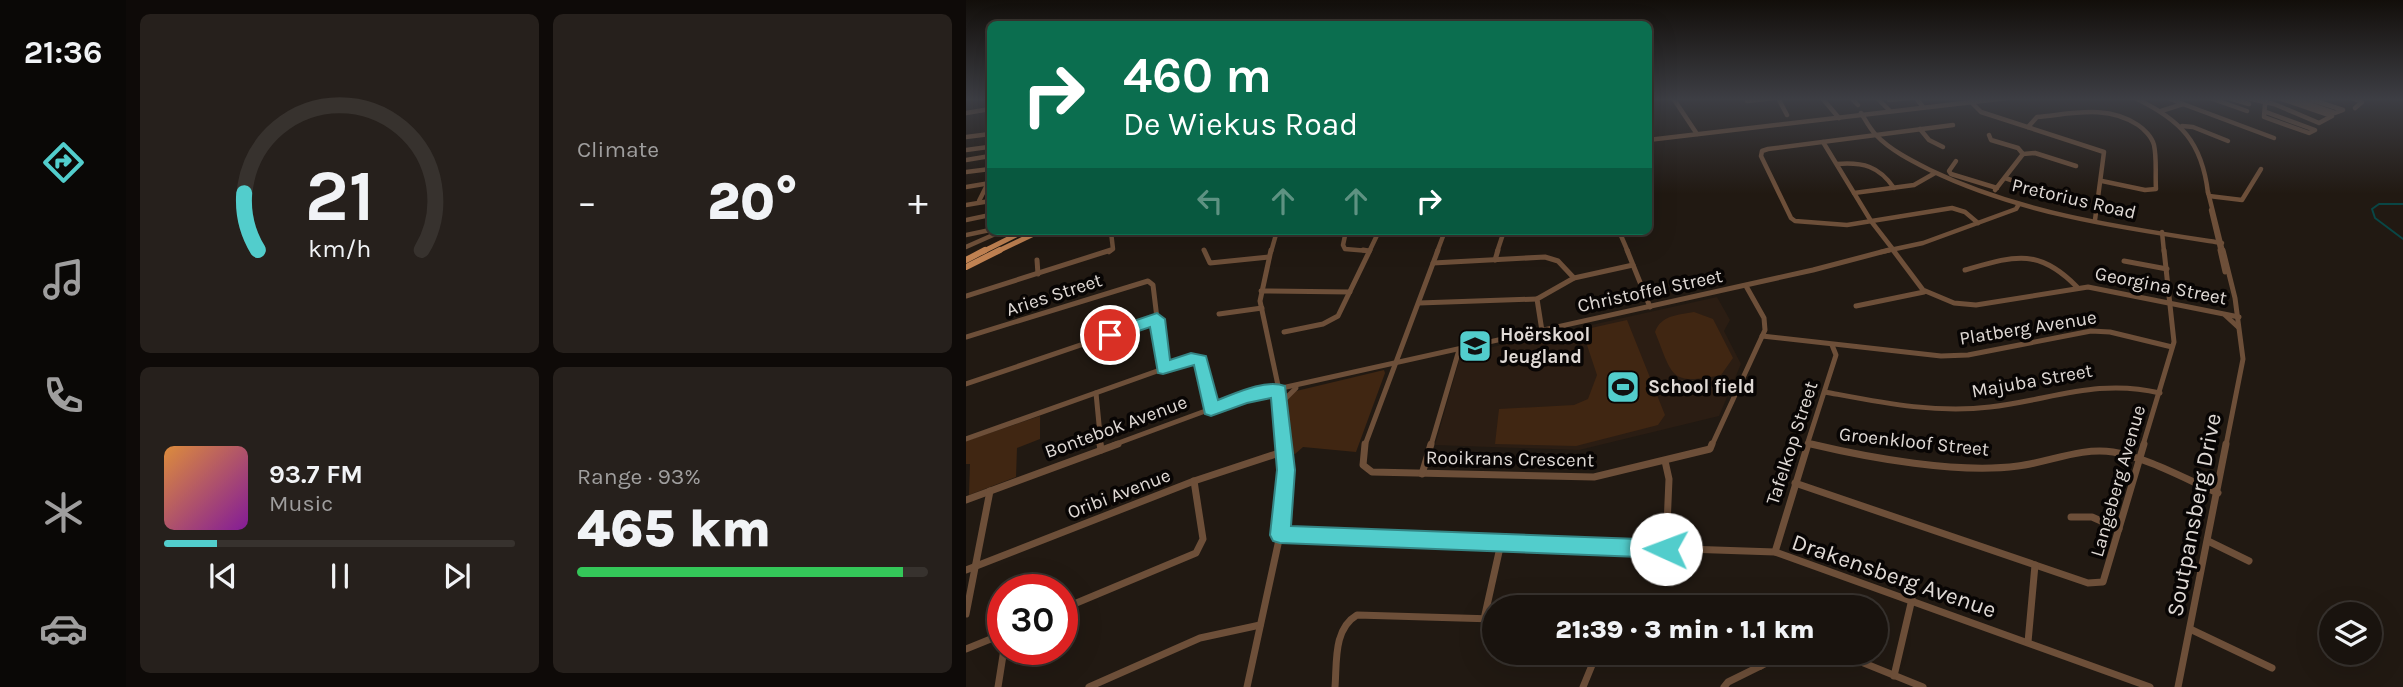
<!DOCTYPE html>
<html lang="en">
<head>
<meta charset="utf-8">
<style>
	:root { --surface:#19130e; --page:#26201c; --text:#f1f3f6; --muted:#9f9e9e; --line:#37322e; --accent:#52cdcc }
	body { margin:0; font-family:Karla,sans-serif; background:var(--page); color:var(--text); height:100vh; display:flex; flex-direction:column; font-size:26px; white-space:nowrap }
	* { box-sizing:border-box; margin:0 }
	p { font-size:23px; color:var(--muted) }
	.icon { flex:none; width:38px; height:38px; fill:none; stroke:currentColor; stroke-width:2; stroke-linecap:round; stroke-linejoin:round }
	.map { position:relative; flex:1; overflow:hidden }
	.sheet { display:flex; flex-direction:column; gap:14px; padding:14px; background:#0e0a08; width:840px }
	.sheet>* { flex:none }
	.banner { position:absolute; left:21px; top:21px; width:665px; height:214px; border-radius:10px; box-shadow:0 7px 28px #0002,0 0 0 2px var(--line); background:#0b6e4f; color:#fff; overflow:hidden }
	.fabs { position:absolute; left:1353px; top:602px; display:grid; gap:14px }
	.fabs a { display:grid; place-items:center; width:63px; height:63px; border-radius:50%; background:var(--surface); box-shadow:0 7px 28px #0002,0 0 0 2px var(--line); font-size:35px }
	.speed { position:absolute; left:21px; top:574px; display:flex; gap:14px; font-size:35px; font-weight:700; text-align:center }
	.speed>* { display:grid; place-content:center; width:91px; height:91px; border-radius:50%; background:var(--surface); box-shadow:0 7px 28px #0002,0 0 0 2px var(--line); line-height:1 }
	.speed .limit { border:10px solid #d22; background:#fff; color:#111 }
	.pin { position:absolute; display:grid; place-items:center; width:60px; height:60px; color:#fff; margin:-30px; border:4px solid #fff; border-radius:50%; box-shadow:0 2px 7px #0007 }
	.me { position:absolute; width:77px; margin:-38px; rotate:272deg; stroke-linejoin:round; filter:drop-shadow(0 0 5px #0008) }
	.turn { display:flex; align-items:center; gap:24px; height:147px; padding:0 21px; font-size:32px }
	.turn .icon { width:91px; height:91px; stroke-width:2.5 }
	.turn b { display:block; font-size:49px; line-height:60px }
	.lanes { display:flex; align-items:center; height:66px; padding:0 21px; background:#0003; justify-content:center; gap:35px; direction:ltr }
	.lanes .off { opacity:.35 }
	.big { font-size:52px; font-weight:800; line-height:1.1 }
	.sheet .card { flex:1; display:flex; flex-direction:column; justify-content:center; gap:10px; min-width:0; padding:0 24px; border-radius:10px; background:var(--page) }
	.sheet .dial { align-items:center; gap:0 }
	.dial svg { height:182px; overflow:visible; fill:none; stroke:var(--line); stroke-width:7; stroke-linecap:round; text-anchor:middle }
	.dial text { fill:var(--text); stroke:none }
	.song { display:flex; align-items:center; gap:21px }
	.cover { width:84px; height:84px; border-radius:10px; background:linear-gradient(135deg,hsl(30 70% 55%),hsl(290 70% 35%)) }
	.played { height:7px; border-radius:4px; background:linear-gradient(90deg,var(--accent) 15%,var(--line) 15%) }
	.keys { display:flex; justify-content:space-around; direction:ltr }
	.heat { display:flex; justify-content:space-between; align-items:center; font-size:38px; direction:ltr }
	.charge { height:10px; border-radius:5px; background:linear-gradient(90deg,#34c759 93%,var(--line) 0) }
	.sheet .tiles { flex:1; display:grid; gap:14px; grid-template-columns:repeat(2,1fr) }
	.trip { position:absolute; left:516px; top:595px; width:406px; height:70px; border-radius:35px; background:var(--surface); box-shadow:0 7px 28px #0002,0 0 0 2px var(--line); font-weight:800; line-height:70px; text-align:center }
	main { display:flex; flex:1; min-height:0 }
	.dock { display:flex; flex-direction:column; width:126px; justify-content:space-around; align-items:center; background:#0a0806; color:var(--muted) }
	.dock .icon { width:49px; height:49px }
	.dock .current { color:var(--accent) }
	.dock b { font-size:32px; color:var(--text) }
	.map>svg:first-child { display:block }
</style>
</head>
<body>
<main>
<nav class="dock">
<b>21:36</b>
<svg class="icon current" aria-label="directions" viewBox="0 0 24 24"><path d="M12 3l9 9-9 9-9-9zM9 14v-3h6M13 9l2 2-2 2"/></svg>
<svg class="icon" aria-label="music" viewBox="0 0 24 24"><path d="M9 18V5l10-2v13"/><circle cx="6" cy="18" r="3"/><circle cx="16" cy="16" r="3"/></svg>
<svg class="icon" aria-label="phone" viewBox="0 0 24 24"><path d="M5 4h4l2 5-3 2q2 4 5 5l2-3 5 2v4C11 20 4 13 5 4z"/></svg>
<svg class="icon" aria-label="climate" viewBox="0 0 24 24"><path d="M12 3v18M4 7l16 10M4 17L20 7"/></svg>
<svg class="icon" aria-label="car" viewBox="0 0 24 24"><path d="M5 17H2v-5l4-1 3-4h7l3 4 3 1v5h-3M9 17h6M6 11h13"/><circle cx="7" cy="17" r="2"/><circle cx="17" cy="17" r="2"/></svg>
</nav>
<section class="sheet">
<div class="tiles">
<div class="card dial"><svg viewBox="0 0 100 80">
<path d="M14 69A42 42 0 1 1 86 69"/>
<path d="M14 69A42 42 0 0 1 8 44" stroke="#52cdcc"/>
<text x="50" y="56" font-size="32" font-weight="700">21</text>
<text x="50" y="72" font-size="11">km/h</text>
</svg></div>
<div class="card"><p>Climate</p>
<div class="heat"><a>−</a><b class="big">20°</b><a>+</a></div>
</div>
<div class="card">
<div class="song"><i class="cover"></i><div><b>93.7 FM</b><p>Music</p></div></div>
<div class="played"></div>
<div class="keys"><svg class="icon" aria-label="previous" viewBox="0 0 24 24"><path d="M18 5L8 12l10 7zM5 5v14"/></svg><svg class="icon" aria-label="pause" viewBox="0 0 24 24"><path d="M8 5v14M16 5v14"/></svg><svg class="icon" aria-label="next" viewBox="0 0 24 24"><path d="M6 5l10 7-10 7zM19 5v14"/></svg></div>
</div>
<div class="card"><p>Range · 93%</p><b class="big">465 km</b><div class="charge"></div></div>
</div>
</section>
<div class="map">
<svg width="1437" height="687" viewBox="0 0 1437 687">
	<rect width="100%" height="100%" fill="#211912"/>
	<path fill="#2b1d13" d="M751 297 764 320 758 331 775 364 753 416 613 450 469 445 495 354Z"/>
	<g fill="#402612">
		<path d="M728 312 747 319 767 358 755 375C703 386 707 376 689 332 695 315 712 315 728 312Z"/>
		<path d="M661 320 699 415 692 425 610 446 529 444 533 409 608 405 622 399 631 375 616 330Z"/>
		<path d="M418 370 419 373 390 452 337 447 329 454H324L316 404 326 392Z"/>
		<path d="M74 416V439L51 448 50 477 3 495 4 464H0V441Z"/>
	</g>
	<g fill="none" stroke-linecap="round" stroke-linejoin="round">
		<path stroke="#094645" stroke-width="2" d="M1437 204H1413L1406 209 1409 218 1437 239"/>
		<g stroke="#6d4f39" stroke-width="4.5">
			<path d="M707 98 731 134"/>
			<path d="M812 98 821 115"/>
			<path d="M856 98 873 118"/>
			<path d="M885 98 892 105"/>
			<path d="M911 98 924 111"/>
			<path d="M950 98 957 107"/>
			<path d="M1169 98C1215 120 1236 142 1242 193"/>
			<path d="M1202 98 1217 104"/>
			<path d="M1244 98 1281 111"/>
			<path d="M1263 98 1283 104"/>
			<path d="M1281 98 1308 104 1353 123 1366 116 1313 98"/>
			<path d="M1325 98 1369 113 1377 110 1340 98"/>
			<path d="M1386 98 1396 102 1389 108"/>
			<path d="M923 100 943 98"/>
			<path d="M781 101 808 98"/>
			<path d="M1005 102 1015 112 1138 152 1129 220"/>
			<path d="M1299 104 1298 117 1343 133 1349 130 1300 112"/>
			<path d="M1195 111 1217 104 1308 138"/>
			<path d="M0 113 24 109"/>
			<path d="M895 113C900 121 904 129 910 135 924 150 946 161 964 170 1055 214 1157 228 1256 243"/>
			<path d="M987 125 802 149 796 151 795 156 825 218 829 221 881 225 986 208 999 212 1012 223"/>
			<path d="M1216 126 1227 127 1262 141"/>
			<path d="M1062 127 1071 117C1105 114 1141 104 1172 125 1178 129 1186 137 1188 145 1191 159 1189 175 1190 189L1179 190 1136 181"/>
			<path d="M954 129 963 140 977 147"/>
			<path d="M1023 135 1025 140 1052 148 1057 154 1069 153 1110 166"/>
			<path d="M0 137 24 134"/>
			<path d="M682 140 1041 98"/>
			<path d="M857 142 905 221 929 252"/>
			<path d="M0 150 22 147"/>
			<path d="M0 160 24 156"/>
			<path d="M990 161 983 171 985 174 1031 188"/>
			<path d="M871 164C897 162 913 166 928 188"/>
			<path d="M0 172 24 169"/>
			<path d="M1039 178 1099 198"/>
			<path d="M0 187 24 183"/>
			<path d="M1029 190 1057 154"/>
			<path d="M1242 192 1257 252"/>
			<path d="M888 193 948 185 969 173"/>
			<path d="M1243 196 1276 200 1295 169"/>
			<path d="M13 201 24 179"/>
			<path d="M0 205 24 201"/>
			<path d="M1245 210 1255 252"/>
			<path d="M0 220 24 215"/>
			<path d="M380 231 377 245 379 249 403 251"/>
			<path d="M653 231 662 252"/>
			<path d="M1196 232 1198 252"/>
			<path d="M0 235 24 230"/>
			<path d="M0 247 36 231"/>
			<path d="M143 252 147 249 145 232"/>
			<path d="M305 252 311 231"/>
			<path d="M403 252 413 231"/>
			<path d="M471 252 479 231"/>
			<path d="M531 252 538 231"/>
			<path d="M915 252 957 243 1050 209 1053 204"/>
		</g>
		<g stroke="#6d4f39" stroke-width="5">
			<path d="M238 250 244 263 303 257"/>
			<path d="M305 250 294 301 313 390 317 445"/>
			<path d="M397 250 403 251"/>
			<path d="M661 250 684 307"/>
			<path d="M927 250 957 290 988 303 1010 305 1122 287 1273 317"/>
			<path d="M1254 250 1259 272"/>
			<path d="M1257 250 1269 298 1277 359 1260 445"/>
			<path d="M71 260 72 274"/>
			<path d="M529 260 532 250"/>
			<path d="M1158 261 1201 269"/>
			<path d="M467 263 579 257 592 261 608 278"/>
			<path d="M999 270C1048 256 1072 247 1111 287"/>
			<path d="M295 291 384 292"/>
			<path d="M0 296 145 250"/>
			<path d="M453 303 571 299"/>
			<path d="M890 306 958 292"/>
			<path d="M253 314 296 308"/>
			<path d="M1259 315 1272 327"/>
			<path d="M576 331 571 299 608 278 667 265"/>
			<path d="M318 332 357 324 372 316 404 250"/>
			<path d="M796 336 975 356 1002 355 1125 331 1144 332 1206 347"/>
			<path d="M0 337 182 281 187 285 197 368"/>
			<path d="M0 384 191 319"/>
			<path d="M859 392C913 402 969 414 1024 407 1085 400 1131 378 1194 393"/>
			<path d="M130 393 135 445"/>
			<path d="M315 403 330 388"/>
			<path d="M0 439 225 359 235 360 245 409"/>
			<path d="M842 443 852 445"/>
			<path d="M147 445 280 396 847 270 923 250"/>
			<path d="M399 445 472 250"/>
			<path d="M465 445 493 350"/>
			<path d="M746 445 799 330 798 318 780 286"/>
			<path d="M841 445 870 355 866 345"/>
			<path d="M1177 445 1208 342 1198 250"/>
		</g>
		<g stroke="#6d4f39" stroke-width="7">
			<path d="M134 444 135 450"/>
			<path d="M399 444 397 465 406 472 628 477 744 449 746 444"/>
			<path d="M845 444C904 458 992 474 1052 466 1084 462 1115 447 1147 452 1183 458 1219 479 1252 493"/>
			<path d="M699 461 703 479 700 549"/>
			<path d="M456 474 465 444"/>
			<path d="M829 483 1122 583 1137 582 1178 444"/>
			<path d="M0 500 152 444"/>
			<path d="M1105 517H1126L1153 529"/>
			<path d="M314 535 809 552 1184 687"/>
			<path d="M1242 541 1283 561"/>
			<path d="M809 552 842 444"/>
			<path d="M0 570 228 481 319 451"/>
			<path d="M96 609 230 553 237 539 228 481"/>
			<path d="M0 614 24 491"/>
			<path d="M518 619 535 543"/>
			<path d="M1224 629 1306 668"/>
			<path d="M1062 642 1069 565"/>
			<path d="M0 649 37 634"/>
			<path d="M788 653 795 666"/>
			<path d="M873 653 957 687"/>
			<path d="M928 676 946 599"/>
			<path d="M32 687 38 649"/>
			<path d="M123 687 234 638 294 625"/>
			<path d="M281 687 314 535 320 488 317 444"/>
			<path d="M369 687C371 663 367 629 391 615L528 619"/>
			<path d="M617 687 631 653"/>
			<path d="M758 687 762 682 821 653"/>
			<path d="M1212 687 1260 444"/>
		</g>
		<g stroke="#c08252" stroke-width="5">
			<path d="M16 252 58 231"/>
			<path d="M30 252 74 231"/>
		</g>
		<g stroke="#c08252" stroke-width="6">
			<path d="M0 260 19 250"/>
			<path d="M0 267 34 250"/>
		</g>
	</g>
	<linearGradient id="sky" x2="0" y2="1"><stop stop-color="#120e0a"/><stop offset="0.51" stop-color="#3d3e44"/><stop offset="1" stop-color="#3d3e44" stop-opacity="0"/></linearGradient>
	<rect width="1437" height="194" fill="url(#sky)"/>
	<path fill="#52cdcc" stroke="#358585" stroke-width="2" d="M191 313 199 319 204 360 225 353 240 356 252 400C270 393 299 379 319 386L329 470 325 526 700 540 707 542 710 549 707 555 700 558 314 543 307 541 304 535 311 470 305 398 281 403 245 416 239 414 228 365 197 374 192 373 184 327 144 341 136 335 138 331Z"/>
	<defs>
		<symbol id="school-square" viewBox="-11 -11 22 22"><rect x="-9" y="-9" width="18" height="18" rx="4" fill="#52cdcc" stroke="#080504"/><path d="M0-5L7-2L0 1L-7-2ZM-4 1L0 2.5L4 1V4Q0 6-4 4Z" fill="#111"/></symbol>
		<symbol id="stadium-square" viewBox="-11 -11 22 22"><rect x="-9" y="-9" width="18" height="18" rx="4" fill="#52cdcc" stroke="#080504"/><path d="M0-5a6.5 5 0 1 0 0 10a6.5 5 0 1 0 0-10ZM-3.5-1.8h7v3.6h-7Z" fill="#111"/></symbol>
	</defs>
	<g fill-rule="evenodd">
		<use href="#school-square" x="490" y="327" width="38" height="38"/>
		<use href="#stadium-square" x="638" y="368" width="38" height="38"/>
	</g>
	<g text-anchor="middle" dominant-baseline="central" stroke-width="7" stroke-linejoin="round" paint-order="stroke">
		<g font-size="19" fill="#e0dad6" stroke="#080504">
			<text transform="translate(1108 199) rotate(13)">Pretorius Road</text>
			<text transform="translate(1195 286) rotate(11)">Georgina Street</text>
			<text transform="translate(684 291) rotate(-12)">Christoffel Street</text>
			<text transform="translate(88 295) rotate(-18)">Aries Street</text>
			<text transform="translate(1062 328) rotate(-9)">Platberg Avenue</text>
			<text transform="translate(1066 381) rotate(-10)">Majuba Street</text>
			<text transform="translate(150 427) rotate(-20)">Bontebok Avenue</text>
			<text transform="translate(948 442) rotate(6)">Groenkloof Street</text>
			<text transform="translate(826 443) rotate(-72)">Tafelkop Street</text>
			<text transform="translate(544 459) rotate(1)">Rooikrans Crescent</text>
			<text transform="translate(1152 481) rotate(-74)">Langeberg Avenue</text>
			<text transform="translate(153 494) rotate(-21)">Oribi Avenue</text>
		</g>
		<g font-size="19" font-weight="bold" fill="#e0dad6" stroke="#080504" text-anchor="start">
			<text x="534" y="335">Hoërskool<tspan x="534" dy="22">Jeugland</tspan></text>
			<text x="682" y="387">School field</text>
		</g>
		<g font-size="23" fill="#e0dad6" stroke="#080504">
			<text transform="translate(1228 515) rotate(-79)">Soutpansberg Drive</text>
			<text transform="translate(928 576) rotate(19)">Drakensberg Avenue</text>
		</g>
	</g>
</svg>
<div class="fabs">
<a><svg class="icon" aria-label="layers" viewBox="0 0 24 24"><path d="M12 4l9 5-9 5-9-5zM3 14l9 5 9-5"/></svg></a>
</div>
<div class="speed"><div class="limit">30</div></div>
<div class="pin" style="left:144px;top:335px;background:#d93025"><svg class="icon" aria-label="arrive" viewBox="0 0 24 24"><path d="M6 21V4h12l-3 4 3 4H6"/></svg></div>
<svg class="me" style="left:700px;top:549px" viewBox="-20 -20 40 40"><circle r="19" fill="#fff"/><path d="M0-13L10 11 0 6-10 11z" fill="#52cdcc"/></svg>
<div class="trip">21:39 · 3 min · 1.1 km</div>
<div class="banner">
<div class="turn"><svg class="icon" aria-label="right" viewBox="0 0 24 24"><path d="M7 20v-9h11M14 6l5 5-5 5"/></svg><div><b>460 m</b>De Wiekus Road</div></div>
<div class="lanes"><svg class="icon off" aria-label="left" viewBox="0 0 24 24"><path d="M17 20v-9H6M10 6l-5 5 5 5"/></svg><svg class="icon off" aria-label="ahead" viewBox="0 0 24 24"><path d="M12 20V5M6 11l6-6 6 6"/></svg><svg class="icon off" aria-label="ahead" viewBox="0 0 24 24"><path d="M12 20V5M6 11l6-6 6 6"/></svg><svg class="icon" aria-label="right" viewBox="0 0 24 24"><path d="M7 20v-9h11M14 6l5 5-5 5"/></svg></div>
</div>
</div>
</main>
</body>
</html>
